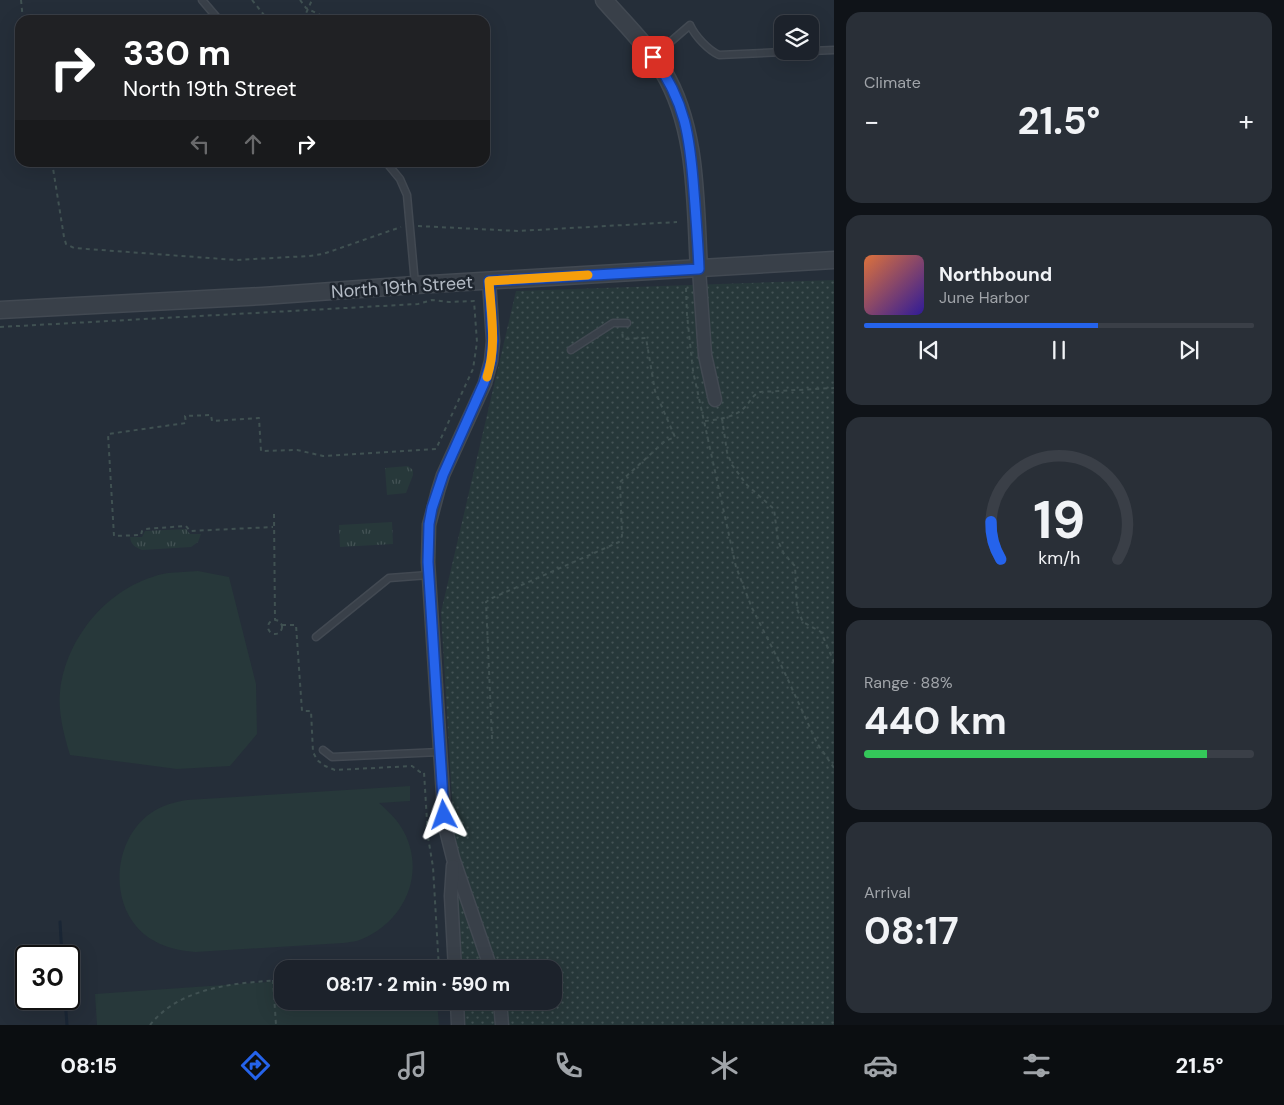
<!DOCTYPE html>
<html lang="en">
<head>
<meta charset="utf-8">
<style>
	:root { --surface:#1c222b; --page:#292f37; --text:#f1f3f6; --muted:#a0a4a9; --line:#3a3f47; --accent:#2563eb }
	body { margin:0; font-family:"DM Sans",sans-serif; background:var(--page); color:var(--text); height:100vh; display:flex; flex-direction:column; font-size:19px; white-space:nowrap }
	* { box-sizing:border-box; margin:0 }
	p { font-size:16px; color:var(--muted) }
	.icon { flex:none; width:28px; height:28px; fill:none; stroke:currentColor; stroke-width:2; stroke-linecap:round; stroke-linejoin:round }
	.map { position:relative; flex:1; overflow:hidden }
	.panel { display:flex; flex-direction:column; gap:12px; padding:12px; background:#0f1318; width:450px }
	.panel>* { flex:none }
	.hud { position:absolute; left:15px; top:15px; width:475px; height:152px; border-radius:15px; box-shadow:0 5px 20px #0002,0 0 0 1px var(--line); background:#202124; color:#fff; overflow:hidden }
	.controls { position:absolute; left:774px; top:15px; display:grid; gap:10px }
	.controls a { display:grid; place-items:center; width:45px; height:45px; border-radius:10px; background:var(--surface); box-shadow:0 5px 20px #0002,0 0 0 1px var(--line); font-size:25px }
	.speed { position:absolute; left:15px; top:945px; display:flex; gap:10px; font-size:25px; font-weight:700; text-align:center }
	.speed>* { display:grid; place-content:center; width:65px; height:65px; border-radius:50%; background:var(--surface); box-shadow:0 5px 20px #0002,0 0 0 1px var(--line); line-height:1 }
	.speed .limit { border:2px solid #111; border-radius:8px; background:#fff; color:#111 }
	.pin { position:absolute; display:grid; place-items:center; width:42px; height:42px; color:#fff; margin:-21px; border-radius:10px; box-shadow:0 2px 8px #0006 }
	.me { position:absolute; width:55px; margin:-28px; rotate:356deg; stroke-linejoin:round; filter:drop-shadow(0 0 4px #0008) }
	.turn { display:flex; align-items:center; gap:18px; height:105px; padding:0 25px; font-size:22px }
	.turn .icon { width:65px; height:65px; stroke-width:2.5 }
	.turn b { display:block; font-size:35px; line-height:42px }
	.lanes { display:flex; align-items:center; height:48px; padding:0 25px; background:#0003; justify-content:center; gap:25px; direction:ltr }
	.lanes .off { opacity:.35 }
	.big { font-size:38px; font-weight:700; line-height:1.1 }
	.panel .tile { flex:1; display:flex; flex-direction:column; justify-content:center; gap:8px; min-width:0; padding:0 18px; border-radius:15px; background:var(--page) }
	.panel .dial { align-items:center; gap:0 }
	.dial svg { height:130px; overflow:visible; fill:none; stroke:var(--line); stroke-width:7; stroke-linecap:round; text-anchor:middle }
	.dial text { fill:var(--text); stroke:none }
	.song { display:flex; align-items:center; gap:15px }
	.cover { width:60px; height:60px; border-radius:8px; background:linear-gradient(135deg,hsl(20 70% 55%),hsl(250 70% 35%)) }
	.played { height:5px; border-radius:2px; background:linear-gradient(90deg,var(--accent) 60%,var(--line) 60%) }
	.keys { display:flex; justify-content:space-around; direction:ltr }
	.heat { display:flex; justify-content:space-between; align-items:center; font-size:28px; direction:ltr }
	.charge { height:8px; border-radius:4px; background:linear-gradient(90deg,#34c759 88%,var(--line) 0) }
	.trip { position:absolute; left:274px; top:960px; width:288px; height:50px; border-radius:15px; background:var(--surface); box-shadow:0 5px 20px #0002,0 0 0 1px var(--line); font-weight:700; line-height:50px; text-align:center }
	.tab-bar { display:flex; height:80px; justify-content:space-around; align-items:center; background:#0b0e11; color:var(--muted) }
	.tab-bar .icon { width:35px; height:35px }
	.tab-bar .current { color:var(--accent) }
	.tab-bar b { font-size:22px; color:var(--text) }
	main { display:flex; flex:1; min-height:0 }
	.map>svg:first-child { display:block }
</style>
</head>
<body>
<main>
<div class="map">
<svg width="834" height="1025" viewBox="0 0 834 1025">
	<defs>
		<pattern id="grass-dots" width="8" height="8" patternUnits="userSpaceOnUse" patternTransform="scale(1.25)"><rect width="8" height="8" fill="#27383a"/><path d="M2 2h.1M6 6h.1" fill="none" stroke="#445355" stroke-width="1.8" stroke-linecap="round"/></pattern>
		<pattern id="park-tufts" width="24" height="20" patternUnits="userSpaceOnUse" patternTransform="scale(1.25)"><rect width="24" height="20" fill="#27383a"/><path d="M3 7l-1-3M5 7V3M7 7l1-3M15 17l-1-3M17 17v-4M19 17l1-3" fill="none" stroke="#445355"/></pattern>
	</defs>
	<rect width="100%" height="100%" fill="#252e39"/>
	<path fill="url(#grass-dots)" d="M834 280V1025H465L464 1001H552V969H462L441 612 516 291Z"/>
	<g fill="url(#park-tufts)">
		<path d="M408 466 413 470V475L406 493 387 495 385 468Z"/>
		<path d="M392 522 393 544 340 547 339 525Z"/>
		<path d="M186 529 190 534H201L198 542 191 547 142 550C135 547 131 545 130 537H142L145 531Z"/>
	</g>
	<g fill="#27383a">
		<path d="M198 571 229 577 256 684 257 734 230 766 177 769 70 755C64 735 58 713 60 692 66 636 111 583 168 573 178 572 188 572 198 571Z"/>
		<path d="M410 786V801L379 803C389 812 398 820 404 832 426 874 404 922 362 939 356 942 349 942 343 943L195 952C173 950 151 944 136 926 109 894 116 837 151 813 162 805 175 802 187 800Z"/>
		<path d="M282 981V1001H437L439 1025H97L95 994Z"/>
	</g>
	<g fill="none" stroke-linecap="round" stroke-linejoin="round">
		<g stroke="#1a2635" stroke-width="3">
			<path d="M60 922 62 956"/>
			<path d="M65 999 67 1025"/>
		</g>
		<defs>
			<g id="service">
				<path d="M202 0 219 20"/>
				<path d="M810 51 834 50"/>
				<path d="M654 56 690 25C695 36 708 50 719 55L805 51"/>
				<path d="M386 162 400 179 407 195 415 284"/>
				<path d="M571 350 613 323H627"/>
				<path d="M316 637 389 578 429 575"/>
				<path d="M323 750 332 757 440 752"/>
			</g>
			<g id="minor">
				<path d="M699 269 705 355 715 400"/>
				<path d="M489 281 493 341 491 361 485 383 443 475 438 491 429 525 428 562 445 826 453 858 491 969"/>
				<path d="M453 866 451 896 455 969"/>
				<path d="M457 1001 458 1025"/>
				<path d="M500 1001 502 1025"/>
			</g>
			<g id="tertiary">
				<path d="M604 0C624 23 647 45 663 71 698 129 695 203 699 269"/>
				<path d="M0 310 263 296 415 285 834 260"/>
			</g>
		</defs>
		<use href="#service" stroke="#424952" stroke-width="9"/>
		<use href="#minor" stroke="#424952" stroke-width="15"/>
		<use href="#tertiary" stroke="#424952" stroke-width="19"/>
		<g stroke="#405152" stroke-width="2" stroke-dasharray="4 4" stroke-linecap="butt">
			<path d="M21 0 23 20"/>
			<path d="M252 0 268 20"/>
			<path d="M300 0 306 8 322 16"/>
			<path d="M303 20 312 0"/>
			<path d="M52 162 64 237 66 244 74 248 236 260 309 256 323 254 401 227"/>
			<path d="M418 226 518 231 677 222"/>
			<path d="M686 288 687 315 693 371 736 567 752 608 783 669 817 743 834 768"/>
			<path d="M0 327 418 304 432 300 449 302 474 301 477 342 473 369 436 449 323 456 297 450 261 451 259 418 212 421 211 415 185 416 186 423 108 434 114 536 141 535 142 531 145 529 186 526 190 531 273 527"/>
			<path d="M722 418 727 452 732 465 747 485 774 509 778 541 784 554 795 566 797 609 803 622 821 632 834 662"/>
			<path d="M705 421C717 420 734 417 743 409 750 403 752 395 760 392L834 388"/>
			<path d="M274 514 275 620"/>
			<circle cx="275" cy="627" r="7"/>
			<path d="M282 625H296L302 711H311L313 752 317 760 325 766 335 770 412 766 420 772H424L428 837 433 867 439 969"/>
			<path d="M492 739 486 602 490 599 619 542 622 536 620 482 665 441 675 437 655 391 646 338 623 339 622 331"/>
			<path d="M273 980 276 1025"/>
			<path d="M150 1025C181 986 237 983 282 980"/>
		</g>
		<use href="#service" stroke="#394049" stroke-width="6"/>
		<use href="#minor" stroke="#394049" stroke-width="12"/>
		<use href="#tertiary" stroke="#394049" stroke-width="16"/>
	</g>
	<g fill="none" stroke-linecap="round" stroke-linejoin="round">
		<defs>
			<path id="route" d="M444 815 428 562 429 524 432 508 443 475 484 383 491 361 493 341 489 281 699 269C698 243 696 218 694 192 690 138 686 102 653 57"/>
		</defs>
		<use href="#route" stroke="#184099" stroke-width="12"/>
		<use href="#route" stroke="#2563eb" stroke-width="9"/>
		<path stroke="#f59e0b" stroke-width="9" d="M487 377C497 346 491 313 489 281L588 275"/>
	</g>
	<g text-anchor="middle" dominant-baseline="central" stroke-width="5" stroke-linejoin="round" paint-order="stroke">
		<g font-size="18" fill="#b4bbc5" stroke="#1e252e">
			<text transform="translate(402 287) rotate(-4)">North 19th Street</text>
		</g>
	</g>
</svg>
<div class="controls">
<a><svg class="icon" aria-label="layers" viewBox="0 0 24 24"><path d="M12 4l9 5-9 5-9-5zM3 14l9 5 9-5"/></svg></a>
</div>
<div class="speed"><div class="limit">30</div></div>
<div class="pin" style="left:653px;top:57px;background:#d93025"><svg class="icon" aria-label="arrive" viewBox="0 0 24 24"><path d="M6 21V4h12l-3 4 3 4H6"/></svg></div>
<svg class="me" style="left:444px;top:815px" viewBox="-20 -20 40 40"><path d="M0-17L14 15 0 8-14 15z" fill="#2563eb" stroke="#fff" stroke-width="4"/></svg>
<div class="trip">08:17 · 2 min · 590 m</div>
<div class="hud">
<div class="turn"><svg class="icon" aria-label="right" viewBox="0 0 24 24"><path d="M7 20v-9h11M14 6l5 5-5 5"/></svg><div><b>330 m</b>North 19th Street</div></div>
<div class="lanes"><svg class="icon off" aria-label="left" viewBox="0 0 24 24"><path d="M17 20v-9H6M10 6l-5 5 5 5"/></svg><svg class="icon off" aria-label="ahead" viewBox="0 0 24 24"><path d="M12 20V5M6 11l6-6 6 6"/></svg><svg class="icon" aria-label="right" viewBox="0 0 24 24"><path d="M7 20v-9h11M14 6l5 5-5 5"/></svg></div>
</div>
</div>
<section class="panel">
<div class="tile"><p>Climate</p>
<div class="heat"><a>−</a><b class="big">21.5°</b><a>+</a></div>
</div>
<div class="tile">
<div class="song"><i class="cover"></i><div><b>Northbound</b><p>June Harbor</p></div></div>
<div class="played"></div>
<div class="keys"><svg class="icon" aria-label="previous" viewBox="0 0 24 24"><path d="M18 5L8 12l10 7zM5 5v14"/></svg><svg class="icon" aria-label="pause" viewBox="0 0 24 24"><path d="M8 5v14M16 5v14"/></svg><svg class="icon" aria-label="next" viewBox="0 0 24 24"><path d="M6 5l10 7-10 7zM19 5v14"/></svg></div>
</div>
<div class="tile dial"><svg viewBox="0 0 100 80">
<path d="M14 69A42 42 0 1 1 86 69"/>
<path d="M14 69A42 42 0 0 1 8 46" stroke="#2563eb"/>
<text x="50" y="56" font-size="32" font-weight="700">19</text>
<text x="50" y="72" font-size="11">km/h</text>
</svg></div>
<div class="tile"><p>Range · 88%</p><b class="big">440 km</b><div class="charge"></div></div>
<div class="tile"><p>Arrival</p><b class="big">08:17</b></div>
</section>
</main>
<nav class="tab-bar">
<b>08:15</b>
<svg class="icon current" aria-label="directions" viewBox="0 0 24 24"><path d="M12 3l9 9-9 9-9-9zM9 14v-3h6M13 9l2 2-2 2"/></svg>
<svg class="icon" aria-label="music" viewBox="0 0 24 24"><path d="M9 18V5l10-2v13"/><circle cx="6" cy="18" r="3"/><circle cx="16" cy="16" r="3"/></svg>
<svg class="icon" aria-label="phone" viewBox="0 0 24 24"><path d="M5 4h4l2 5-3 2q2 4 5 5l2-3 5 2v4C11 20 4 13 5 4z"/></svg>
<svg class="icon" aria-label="climate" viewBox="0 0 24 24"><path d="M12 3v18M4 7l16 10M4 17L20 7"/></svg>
<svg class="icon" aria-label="car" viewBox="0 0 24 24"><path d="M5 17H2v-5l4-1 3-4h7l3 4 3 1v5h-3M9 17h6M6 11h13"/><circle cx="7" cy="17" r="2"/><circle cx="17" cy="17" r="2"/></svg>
<svg class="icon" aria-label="filters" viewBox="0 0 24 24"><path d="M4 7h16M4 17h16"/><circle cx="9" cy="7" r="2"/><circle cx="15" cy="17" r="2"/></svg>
<b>21.5°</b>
</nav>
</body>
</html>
